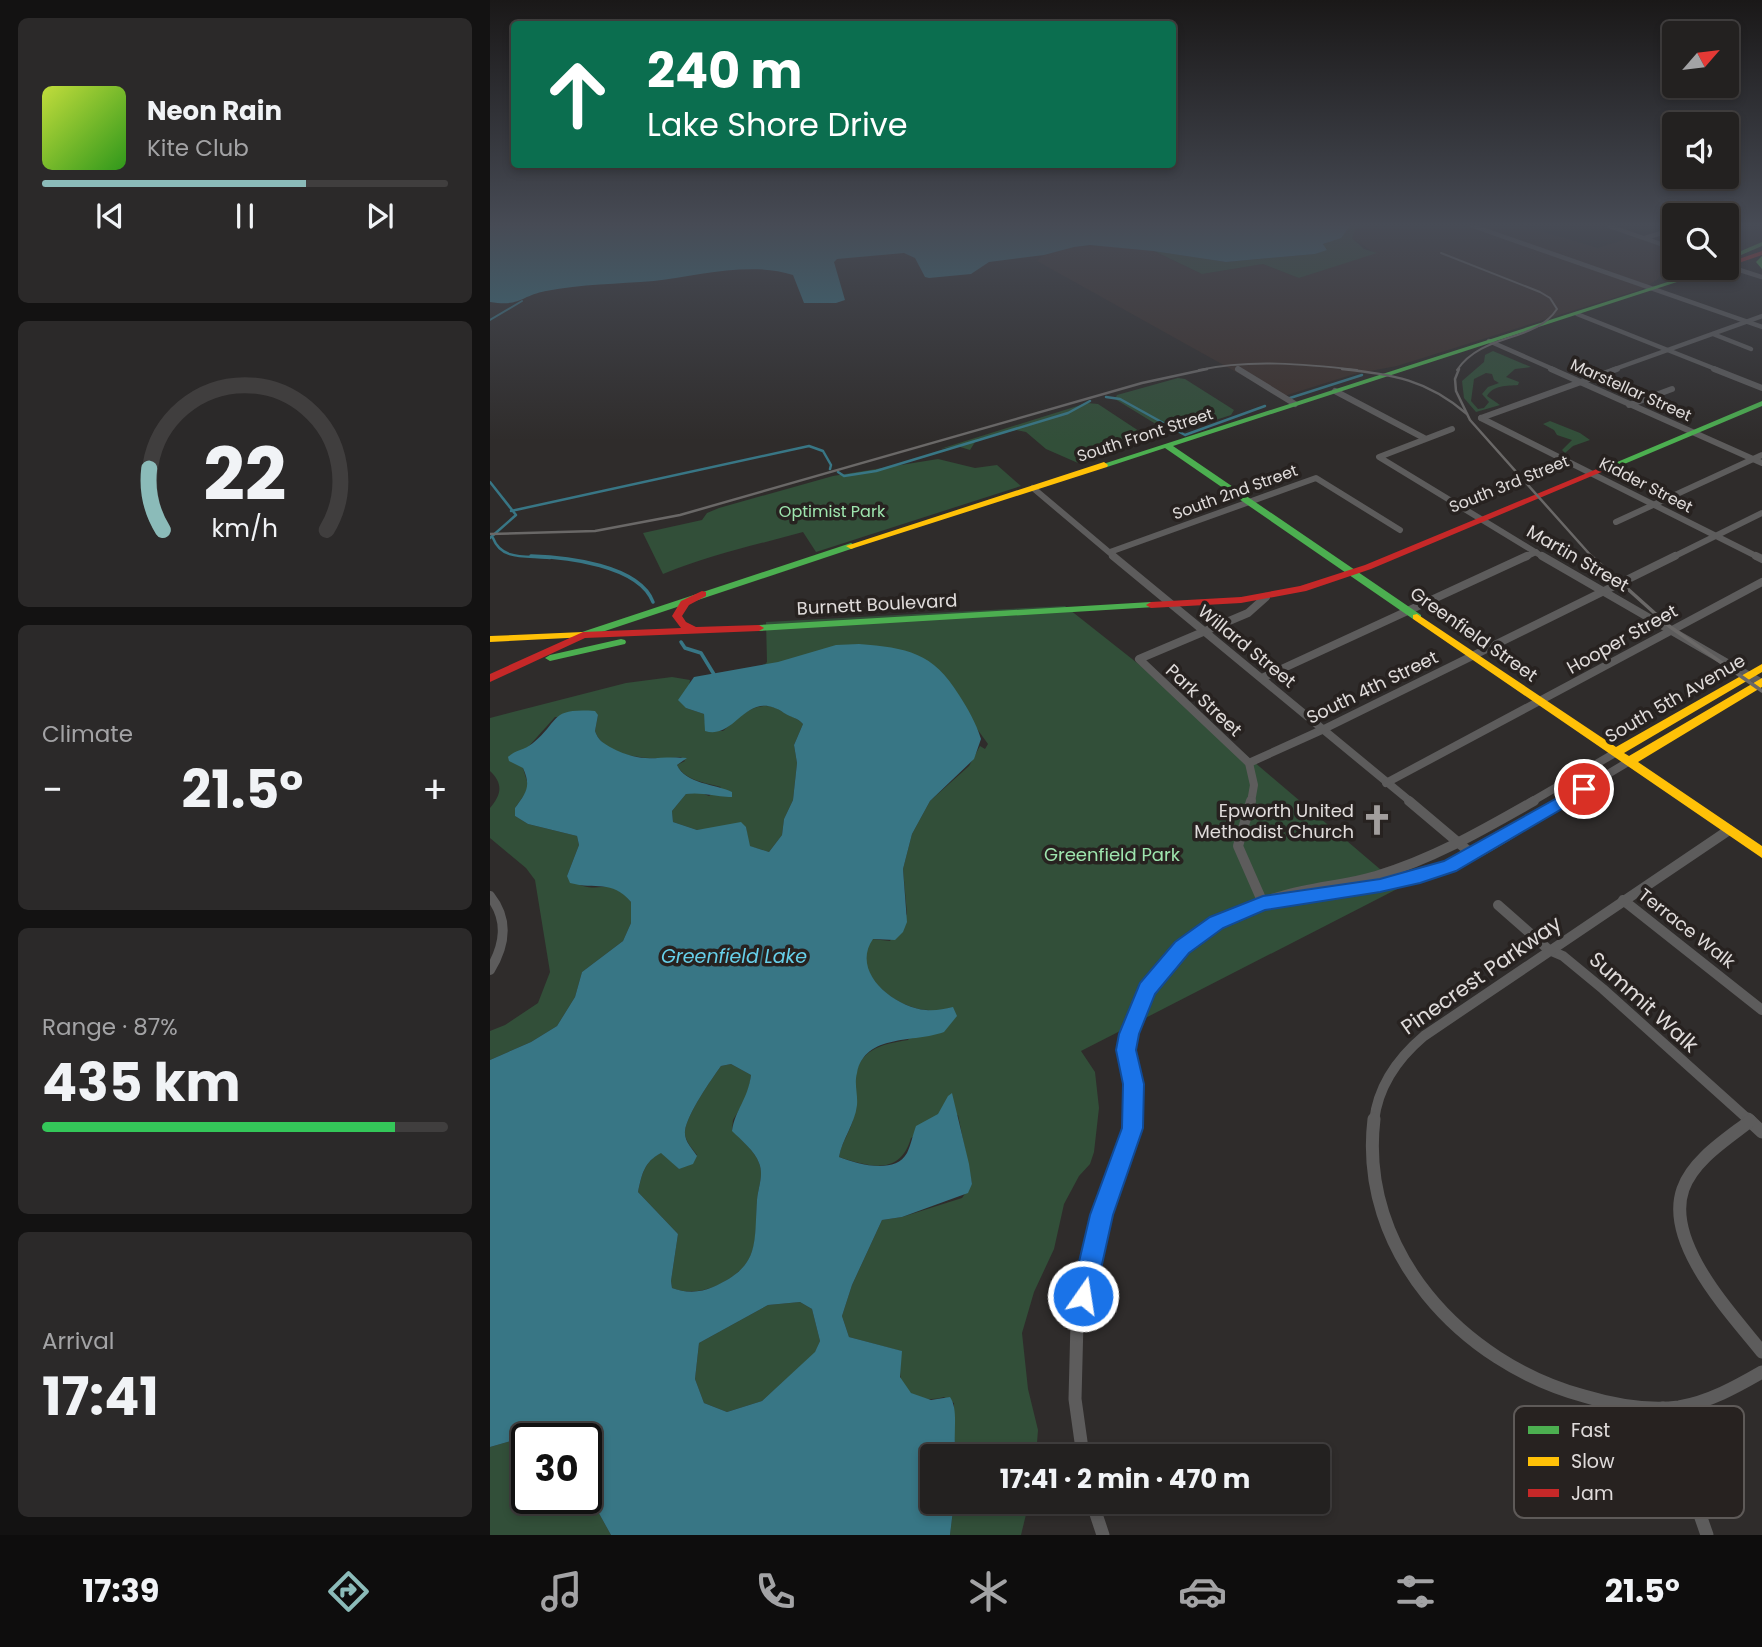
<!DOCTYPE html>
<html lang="en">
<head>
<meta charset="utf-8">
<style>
	:root { --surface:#232120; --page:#2b2929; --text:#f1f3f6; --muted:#a3a3a5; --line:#403e3e; --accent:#8bbbb9 }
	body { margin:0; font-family:Poppins,sans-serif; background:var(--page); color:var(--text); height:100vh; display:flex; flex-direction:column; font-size:26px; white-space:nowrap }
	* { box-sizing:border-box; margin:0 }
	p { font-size:23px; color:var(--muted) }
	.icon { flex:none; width:38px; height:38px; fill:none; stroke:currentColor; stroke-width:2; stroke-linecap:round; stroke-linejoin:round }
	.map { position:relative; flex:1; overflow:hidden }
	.details { display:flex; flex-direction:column; gap:18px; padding:18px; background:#131212; width:490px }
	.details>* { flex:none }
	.hud { position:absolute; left:21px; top:21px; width:665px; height:147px; border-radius:7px; box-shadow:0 4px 10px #0003,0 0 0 2px var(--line); background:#0b6e4f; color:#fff; overflow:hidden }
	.needle { width:46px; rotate:62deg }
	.tools { position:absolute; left:1172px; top:21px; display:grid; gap:14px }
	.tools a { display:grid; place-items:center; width:77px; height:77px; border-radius:7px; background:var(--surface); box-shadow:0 4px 10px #0003,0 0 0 2px var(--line); font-size:35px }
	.speed { position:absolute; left:21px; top:1423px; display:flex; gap:14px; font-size:35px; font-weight:700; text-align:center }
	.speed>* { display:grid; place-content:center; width:91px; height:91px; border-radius:50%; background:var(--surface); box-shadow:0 4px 10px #0003,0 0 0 2px var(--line); line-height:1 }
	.speed .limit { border:4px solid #111; border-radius:10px; background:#fff; color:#111 }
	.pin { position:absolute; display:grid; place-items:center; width:60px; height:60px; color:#fff; margin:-30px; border:4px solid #fff; border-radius:50%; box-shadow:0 2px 7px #0007 }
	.me { position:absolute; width:77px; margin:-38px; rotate:13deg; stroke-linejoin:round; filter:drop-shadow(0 0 5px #0008) }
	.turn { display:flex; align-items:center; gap:24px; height:147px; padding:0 21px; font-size:32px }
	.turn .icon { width:91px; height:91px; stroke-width:2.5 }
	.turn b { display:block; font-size:49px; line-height:60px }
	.big { font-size:52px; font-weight:700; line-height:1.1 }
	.details .widget { flex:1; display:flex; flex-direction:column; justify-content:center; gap:10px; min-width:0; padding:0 24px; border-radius:10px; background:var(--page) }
	.details .dial { align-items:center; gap:0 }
	.dial svg { height:182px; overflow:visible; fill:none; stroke:var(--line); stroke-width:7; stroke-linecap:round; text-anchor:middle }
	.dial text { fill:var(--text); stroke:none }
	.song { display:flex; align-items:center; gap:21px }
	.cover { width:84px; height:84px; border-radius:10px; background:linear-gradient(135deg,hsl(70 70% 55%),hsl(110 70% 35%)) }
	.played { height:7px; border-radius:4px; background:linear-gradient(90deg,var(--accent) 65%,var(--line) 65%) }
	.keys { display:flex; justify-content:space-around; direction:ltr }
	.heat { display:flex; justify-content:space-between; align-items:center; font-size:38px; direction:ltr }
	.charge { height:10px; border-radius:5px; background:linear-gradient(90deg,#34c759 87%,var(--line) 0) }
	.trip { position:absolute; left:430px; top:1444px; width:410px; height:70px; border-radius:7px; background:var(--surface); box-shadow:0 4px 10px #0003,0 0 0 2px var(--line); font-weight:700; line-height:70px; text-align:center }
	.tabs { display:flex; height:112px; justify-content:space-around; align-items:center; background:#0e0d0d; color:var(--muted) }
	.tabs .icon { width:49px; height:49px }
	.tabs .on { color:var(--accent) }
	.tabs b { font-size:32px; color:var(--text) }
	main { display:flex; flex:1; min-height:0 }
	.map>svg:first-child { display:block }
</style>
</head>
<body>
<main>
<section class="details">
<div class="widget">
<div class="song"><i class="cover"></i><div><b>Neon Rain</b><p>Kite Club</p></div></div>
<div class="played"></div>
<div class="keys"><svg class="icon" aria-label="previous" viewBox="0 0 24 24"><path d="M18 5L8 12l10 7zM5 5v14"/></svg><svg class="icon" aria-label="pause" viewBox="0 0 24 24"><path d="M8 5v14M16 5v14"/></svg><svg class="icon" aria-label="next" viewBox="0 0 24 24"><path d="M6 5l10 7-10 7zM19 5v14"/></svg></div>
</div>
<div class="widget dial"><svg viewBox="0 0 100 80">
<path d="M14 69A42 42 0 1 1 86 69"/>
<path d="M14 69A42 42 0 0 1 8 42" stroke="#8bbbb9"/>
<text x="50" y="56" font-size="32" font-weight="700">22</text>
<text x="50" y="72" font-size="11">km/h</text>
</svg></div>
<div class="widget"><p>Climate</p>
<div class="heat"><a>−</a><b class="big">21.5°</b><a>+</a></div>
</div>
<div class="widget"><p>Range · 87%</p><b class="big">435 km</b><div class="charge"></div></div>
<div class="widget"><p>Arrival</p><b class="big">17:41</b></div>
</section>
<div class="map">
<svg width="1272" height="1535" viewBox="0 0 1272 1535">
	<rect width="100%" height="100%" fill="#2f2c2b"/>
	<path fill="#3c312d" d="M873 226H1034L1108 248 1143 237 1185 251V261L1168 279 1152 289 907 366 864 374 791 397 547 261 554 255 584 247 614 246 663 251 712 274 773 264 809 278 885 253 862 238 865 230Z"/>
	<g fill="#324f39" fill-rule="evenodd">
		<path d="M860 226H873L865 230 862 238 874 249 887 253 809 278 773 264 712 274 664 251 736 262 825 254 837 249 833 245Z"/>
		<path d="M1003 351 1041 367 1025 369 1016 377 1029 382 1028 385C1017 386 1003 385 997 396L1010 405 986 412 974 398 972 381 994 362 995 355ZM996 373 1002 374 1004 380 1009 383 998 387 992 394 999 402 994 408 988 409 981 401 984 379Z"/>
		<path d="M688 378 695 379 744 410 741 415 682 434 625 399 627 395Z"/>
		<path d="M597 403 608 404 655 435 658 440 639 443 634 448 588 463 556 449 536 432 526 430 487 439 480 450 467 446 450 449Z"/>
		<path d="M1060 421 1090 433 1100 440 1083 446 1075 453 1072 450 1082 440 1067 435 1064 430 1053 424Z"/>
		<path d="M448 459 485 468 507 465 531 486 326 552 313 532C266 545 219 555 173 574L153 533 212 520 217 513 229 508 343 476Z"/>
		<path d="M575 606 656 670 911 887 591 1051 605 1072 609 1108 604 1152 600 1164 589 1176 574 1204 564 1249 544 1292 532 1333 538 1389 548 1430 546 1456H467L463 1430 464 1403 454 1397C439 1402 416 1398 411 1380 409 1371 411 1360 411 1351L359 1337 352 1316 362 1285 392 1220 412 1217 472 1198 482 1184 468 1115 421 1138C410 1176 380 1167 349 1157 351 1143 361 1131 364 1116 367 1104 365 1095 365 1083 366 1050 391 1044 418 1040L439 1010C408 1010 358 973 382 939L400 941 417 914 413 869 422 834 440 801 479 766 490 746 495 749 498 744 461 693 258 684 277 662 276 622Z"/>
		<path d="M182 677 200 680 196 708 214 714 216 731H233C251 715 270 696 293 712 300 717 307 717 313 724L304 745 307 763 303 800 294 819 292 835 279 852 259 846 256 827 207 830 183 822 182 811 196 794 209 792 219 796 231 787C216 783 194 780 187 765L195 761 191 757C166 760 115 760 105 731L108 715 65 717 39 746 33 768 39 788 25 808V816L38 824 87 836 89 845 77 876C82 879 88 885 93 886 116 892 119 876 141 902V923L133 941 92 972 85 997 67 1026 41 1042 0 1060V1031L15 1025 48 1003 60 972 45 880 36 868 0 838V808C11 795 14 784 0 771V718L136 683Z"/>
		<path d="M241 1064 261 1075 258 1095 243 1120 242 1130C251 1140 265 1151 269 1163 274 1175 268 1188 267 1200 265 1242 270 1264 228 1285 213 1292 197 1294 182 1288L181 1281 188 1234 148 1192C152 1174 154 1162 172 1152L189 1169 207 1155C202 1148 194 1140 195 1131 197 1114 221 1080 231 1066Z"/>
		<path d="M310 1302 322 1309 330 1341 325 1353 272 1401 237 1412 214 1403 205 1379 209 1343 278 1305Z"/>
		<path d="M42 1435 60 1438H37V1498H96V1490L121 1535H0V1447Z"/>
		<path d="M464 1502H539L531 1535H460Z"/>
	</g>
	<g fill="#387685" fill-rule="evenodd">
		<path d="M0 226H860L851 238 833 244 837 250 825 254 736 262 663 251 600 245 584 247 554 255 499 262 481 274 439 278 435 277 425 258 414 253 347 259 344 262 355 300 346 303H314L303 275C260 261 207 276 164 281 128 284 91 284 56 291 30 296 31 307 0 302Z"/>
		<path d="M369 644C417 648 443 652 469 695 478 709 486 723 491 739L484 759 440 801 422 834 413 869 417 922 413 932 405 940 383 939C360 972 404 1007 436 1010 445 1011 454 1009 463 1007L467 1016 454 1032C425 1043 375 1033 367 1073 364 1084 368 1094 367 1105 365 1124 352 1139 349 1157 367 1164 405 1175 417 1153 421 1145 423 1134 426 1126L448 1114 458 1096 462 1093 479 1164 482 1184 478 1193 412 1217 392 1220 362 1285 352 1316 359 1337 412 1351 410 1377 421 1393 441 1400 460 1397C470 1412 461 1438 467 1456H443V1502H464L460 1535H121L96 1490V1438H60L42 1435 0 1447V1060L41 1042 67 1026 85 997 92 972 133 941 141 923V902C121 879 106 890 80 883L77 876 89 845 87 836 38 824 25 816V808C37 792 41 786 33 768L19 761 18 757C25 750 35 750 43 743 71 720 59 708 105 711L108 715 105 731C108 740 113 743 120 747 154 765 163 755 197 758L187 765C195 784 226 784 242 792V797H239C224 796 211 792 196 794L182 811 183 822 207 830 251 822 256 827 260 846 279 852 292 835 294 819 303 800 307 763 304 745 313 724C307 717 301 718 294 713 256 687 246 741 215 731L214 714 196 708 188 700 204 677 288 662 346 645ZM241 1064 261 1075C258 1099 245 1110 242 1131 251 1140 265 1151 269 1163 274 1175 268 1188 267 1200 264 1246 270 1266 223 1287 210 1293 195 1293 182 1288L181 1281 188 1234 148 1192C152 1174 154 1162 171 1153L189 1169 203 1164 207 1156C202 1148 194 1141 195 1131 197 1114 221 1080 231 1066ZM310 1302 322 1309 330 1341 325 1352 272 1401 237 1412 214 1403 205 1379 209 1343 278 1305Z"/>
	</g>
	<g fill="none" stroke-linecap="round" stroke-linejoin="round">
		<path stroke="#387685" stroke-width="2" d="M0 320 32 301"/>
		<g stroke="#387685" stroke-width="2.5">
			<path d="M616 397 630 399 695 435 775 406"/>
			<path d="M800 398 872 375"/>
			<path d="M348 472 354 476 386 471 578 413 600 401"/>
			<path d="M0 482 26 515 0 538"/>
			<path d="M21 511 319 446 333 451 341 465 340 469"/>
			<path d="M3 538C12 562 39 555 60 558"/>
		</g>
		<g stroke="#387685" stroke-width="3.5">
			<path d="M41 556C76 557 149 565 163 602"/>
			<path d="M191 642 195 648 211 653 225 676"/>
		</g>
		<g stroke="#5d5c5c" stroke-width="4.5">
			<path d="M983 226 1272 327"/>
			<path d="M1119 226 1185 249"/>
			<path d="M1155 238 1185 229"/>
			<path d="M1237 266 1272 277"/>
			<path d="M1087 314 1228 370"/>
			<path d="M1223 334 1261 349"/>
			<path d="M999 341 1065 370"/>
			<path d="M748 369 750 370"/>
			<path d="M1122 370 1272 316"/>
		</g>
		<g stroke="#5d5c5c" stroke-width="6">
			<path d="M748 369 805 404"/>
			<path d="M1061 369 1272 463"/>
			<path d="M1224 369 1272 388"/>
			<path d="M845 391 934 438"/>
			<path d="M1139 405 1182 389"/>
			<path d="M991 418 1270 558"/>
			<path d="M991 418 1127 369"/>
			<path d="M962 429 889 457 1055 558"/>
			<path d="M543 488 626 558"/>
			<path d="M1126 522 1272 455"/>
			<path d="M620 552 826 478 910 530"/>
			<path d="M1033 558 1046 552"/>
			<path d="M1181 558 1272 513"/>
		</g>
		<g stroke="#5d5c5c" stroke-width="8">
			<path d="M623 556 921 802"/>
			<path d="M1052 556 1272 683"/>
			<path d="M1266 556 1272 559"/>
			<path d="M772 678 1037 556"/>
			<path d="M759 763 834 729 1185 556"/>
			<path d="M896 783 1272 582"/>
			<path d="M761 802 764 785 759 763 649 659 758 613 776 597"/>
			<path d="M1041 802 1125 753"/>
			<path d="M1071 802 1138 762"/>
		</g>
		<g stroke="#5d5c5c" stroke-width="10">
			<path d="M761 801 748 846 773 903"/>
			<path d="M919 801 983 855"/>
			<path d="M0 896C19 920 15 945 0 970"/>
			<path d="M1133 900 1272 1010"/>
			<path d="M795 901C858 892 924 884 982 856 1013 840 1043 819 1074 801"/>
			<path d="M1008 905 1059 950 1073 956 1113 989 1260 1121"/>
			<path d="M642 1121C643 1109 645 1095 644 1083 642 1064 634 1051 640 1031 659 960 723 915 792 896 823 887 855 885 886 876 943 859 993 830 1044 801"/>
			<path d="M884 1121C888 1086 908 1058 934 1036L1239 830"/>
		</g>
		<g stroke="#5d5c5c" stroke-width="13">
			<path d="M884 1119C868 1251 972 1363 1094 1396 1124 1405 1157 1411 1189 1407 1219 1402 1246 1387 1272 1372"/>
			<path d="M1258 1119 1272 1132"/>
			<path d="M1260 1121C1237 1139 1203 1160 1193 1189 1174 1243 1241 1313 1272 1352"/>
			<path d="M1173 1408 1217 1535"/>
			<path d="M593 1456 585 1399 587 1322 611 1215 642 1128V1119"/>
			<path d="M602 1502 613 1535"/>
		</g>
		<g fill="#4caf50" fill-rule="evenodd">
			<path d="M1272 242V246L1237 261V257Z"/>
			<path d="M1272 256V269L1266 262Z"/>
			<path d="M1221 268H1230L683 446 931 615V619H923L675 448 617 467 610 465Z"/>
			<path d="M1272 401V406L1120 470 1113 468Z"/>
			<path d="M361 543 366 546 364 548 97 637 93 638 88 635 89 633Z"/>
			<path d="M661 602 666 605 665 607 269 631 264 628 269 625Z"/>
			<path d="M131 639 135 640 136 642 135 644 60 661 55 658 60 655Z"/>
		</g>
		<g fill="#ffc107" fill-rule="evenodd">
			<path d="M614 462 618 465 617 467 364 548 361 549 356 546Z"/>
			<path d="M927 614 1126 747 1272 664V672L1134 753 1139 756 1272 678V687L1148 762 1272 846V858L923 619V615Z"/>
			<path d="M93 632 98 635 97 637 0 642V636Z"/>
		</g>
		<g fill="#c62828" fill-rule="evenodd">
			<path d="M1272 251V255L1237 267V263Z"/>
			<path d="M1215 268H1223L1207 276 1202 275Z"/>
			<path d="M1114 466 1121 468 881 569 816 591 751 603 661 608 656 605 661 602 751 597 810 586 875 565Z"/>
			<path d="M212 591 216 592V596L199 605 192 616 196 622 206 627 269 625 274 628 269 631 95 638 0 682V674L93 632 191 628 182 616 191 601Z"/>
		</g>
		<g stroke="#6a6867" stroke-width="2">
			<path d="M951 253 1050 292 1060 298 1067 309C1045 343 993 332 967 370"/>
			<path d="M709 370C760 359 815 364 867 370"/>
		</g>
		<g stroke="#6a6867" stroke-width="2.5">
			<path d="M852 369C904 375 936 379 977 414"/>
			<path d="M969 369 965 379 966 391 980 420 1103 558"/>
			<path d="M0 534 105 531 190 515 652 383 717 369"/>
		</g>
		<path stroke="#6a6867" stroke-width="3.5" d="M1101 556 1179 626 1272 691"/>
	</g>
	<linearGradient id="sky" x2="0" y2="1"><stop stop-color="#1a1818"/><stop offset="0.51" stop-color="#474b55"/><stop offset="1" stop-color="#474b55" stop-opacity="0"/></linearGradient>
	<rect width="1272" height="441" fill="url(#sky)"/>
	<path fill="#1a73e8" stroke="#114b97" stroke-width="2" d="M1094 783 1099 785 1102 789 1099 793 966 871 930 883 890 892 775 910 733 928 699 953 665 994 649 1034 646 1050 654 1084 653 1128 623 1215 605 1296 601 1304 593 1308 584 1304 581 1296 600 1215 632 1128 633 1084 626 1050 629 1034 650 983 685 942 720 917 773 896 890 879 954 861Z"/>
	<defs>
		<symbol id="church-bare" viewBox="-9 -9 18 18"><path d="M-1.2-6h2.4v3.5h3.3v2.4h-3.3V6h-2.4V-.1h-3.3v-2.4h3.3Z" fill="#a29e9d" stroke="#272220" stroke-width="2.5" paint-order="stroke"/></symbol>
	</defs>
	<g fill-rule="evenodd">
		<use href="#church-bare" x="865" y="798" width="44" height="44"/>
	</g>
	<g text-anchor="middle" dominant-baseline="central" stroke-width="7" stroke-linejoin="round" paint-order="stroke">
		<g font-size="16" fill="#e0dcdb" stroke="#272220">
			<text transform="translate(1141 390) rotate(24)">Marstellar Street</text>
			<text transform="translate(655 435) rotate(-18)">South Front Street</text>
			<text transform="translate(1019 484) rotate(-22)">South 3rd Street</text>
			<text transform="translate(1156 485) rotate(27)">Kidder Street</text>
			<text transform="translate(745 492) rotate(-20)">South 2nd Street</text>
		</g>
		<g font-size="16" fill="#9ee5ae" stroke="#272220">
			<text x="342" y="511">Optimist Park</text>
		</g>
		<g font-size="18" fill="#e0dcdb" stroke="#272220">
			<text transform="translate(1088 558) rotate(30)">Martin Street</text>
			<text transform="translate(387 604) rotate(-3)">Burnett Boulevard</text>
			<text transform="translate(984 634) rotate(35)">Greenfield Street</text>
			<text transform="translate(1132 639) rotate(-29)">Hooper Street</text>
			<text transform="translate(757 646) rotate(39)">Willard Street</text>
			<text transform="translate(882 687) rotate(-26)">South 4th Street</text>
			<text transform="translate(1185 698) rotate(-30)">South 5th Avenue</text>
			<text transform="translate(714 700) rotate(43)">Park Street</text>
			<text transform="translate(1197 928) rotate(38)">Terrace Walk</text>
		</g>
		<g font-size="18" fill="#e0dcdb" stroke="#272220" text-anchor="end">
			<text x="864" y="810">Epworth United<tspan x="864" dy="21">Methodist Church</tspan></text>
		</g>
		<g font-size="18" fill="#9ee5ae" stroke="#272220">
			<text x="622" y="854">Greenfield Park</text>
		</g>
		<g font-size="19" font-style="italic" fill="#67d0ea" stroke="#272220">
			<text x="244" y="956">Greenfield Lake</text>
		</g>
		<g font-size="21" fill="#e0dcdb" stroke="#272220">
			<text transform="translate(991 975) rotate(-35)">Pinecrest Parkway</text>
			<text transform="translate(1154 1002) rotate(42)">Summit Walk</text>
		</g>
	</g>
	<rect x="1024" y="1406" width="230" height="112" rx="10" fill="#272220" stroke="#5e5a58" stroke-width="2"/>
	<rect x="1038" y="1426" width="31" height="8" fill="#4caf50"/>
	<rect x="1038" y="1457" width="31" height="9" fill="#ffc107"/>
	<rect x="1038" y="1489" width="31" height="8" fill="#c62828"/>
	<g font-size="19" fill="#e0dcdb">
		<text x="1081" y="1437">Fast</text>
		<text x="1081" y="1468">Slow</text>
		<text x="1081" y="1500">Jam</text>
	</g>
</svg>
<div class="tools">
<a><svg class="needle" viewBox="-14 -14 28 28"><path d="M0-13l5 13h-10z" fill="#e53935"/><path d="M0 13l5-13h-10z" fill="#a3a3a5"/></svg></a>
<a><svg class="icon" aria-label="sound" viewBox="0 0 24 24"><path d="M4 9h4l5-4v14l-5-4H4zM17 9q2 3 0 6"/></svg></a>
<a><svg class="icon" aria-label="search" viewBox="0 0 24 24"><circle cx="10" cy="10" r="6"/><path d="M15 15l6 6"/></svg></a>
</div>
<div class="speed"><div class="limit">30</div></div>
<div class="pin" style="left:1094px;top:789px;background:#d93025"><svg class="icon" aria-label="arrive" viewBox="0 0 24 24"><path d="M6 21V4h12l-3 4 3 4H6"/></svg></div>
<svg class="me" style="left:593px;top:1296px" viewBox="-20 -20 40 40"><circle r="17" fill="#1a73e8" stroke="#fff" stroke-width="3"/><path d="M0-11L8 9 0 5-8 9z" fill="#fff"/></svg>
<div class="trip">17:41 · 2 min · 470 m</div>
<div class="hud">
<div class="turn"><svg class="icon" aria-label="ahead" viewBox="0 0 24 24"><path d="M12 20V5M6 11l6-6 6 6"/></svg><div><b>240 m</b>Lake Shore Drive</div></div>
</div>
</div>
</main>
<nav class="tabs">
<b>17:39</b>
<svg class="icon on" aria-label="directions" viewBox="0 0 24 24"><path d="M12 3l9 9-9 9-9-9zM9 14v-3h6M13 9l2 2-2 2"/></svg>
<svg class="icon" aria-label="music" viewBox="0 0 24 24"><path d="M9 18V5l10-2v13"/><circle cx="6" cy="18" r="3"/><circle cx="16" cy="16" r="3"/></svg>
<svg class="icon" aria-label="phone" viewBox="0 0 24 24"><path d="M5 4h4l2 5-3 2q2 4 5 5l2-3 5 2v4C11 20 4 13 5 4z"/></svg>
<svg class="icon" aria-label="climate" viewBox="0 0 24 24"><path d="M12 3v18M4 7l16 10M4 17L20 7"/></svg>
<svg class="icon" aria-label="car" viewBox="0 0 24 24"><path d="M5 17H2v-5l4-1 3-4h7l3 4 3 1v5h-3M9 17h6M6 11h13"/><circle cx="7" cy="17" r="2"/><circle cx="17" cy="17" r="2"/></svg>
<svg class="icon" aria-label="filters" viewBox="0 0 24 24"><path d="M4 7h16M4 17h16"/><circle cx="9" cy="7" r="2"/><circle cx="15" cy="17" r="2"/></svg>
<b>21.5°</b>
</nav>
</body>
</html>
